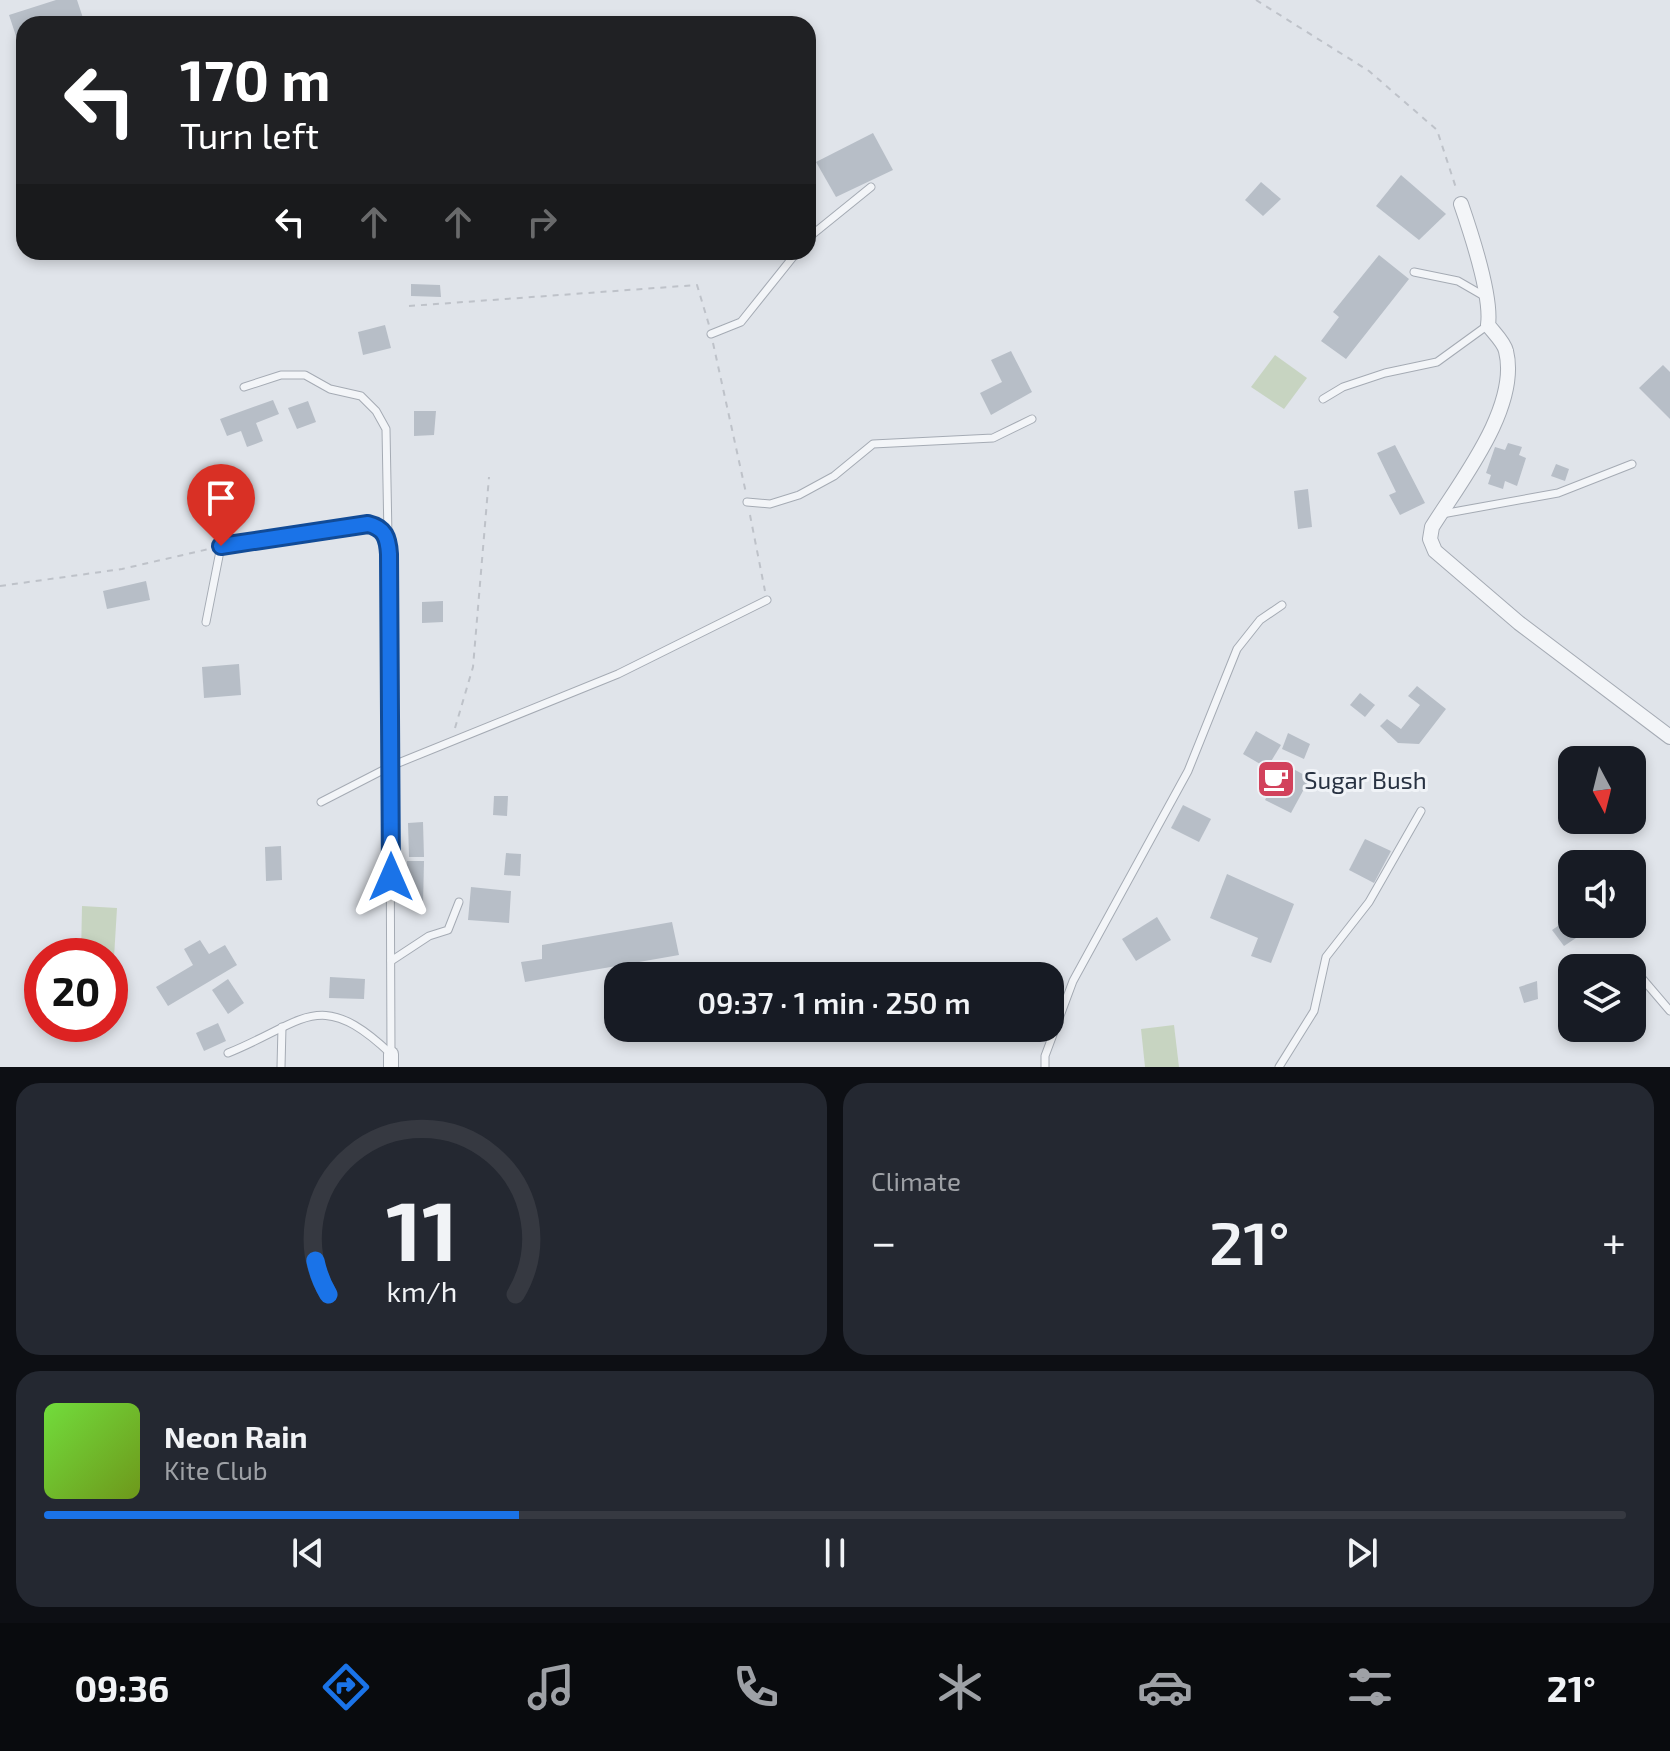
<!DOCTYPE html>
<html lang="en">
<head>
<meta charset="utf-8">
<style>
	:root { --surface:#171b24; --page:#242831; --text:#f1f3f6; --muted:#9ea1a6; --line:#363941; --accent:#1a73e8 }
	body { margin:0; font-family:"Exo 2",sans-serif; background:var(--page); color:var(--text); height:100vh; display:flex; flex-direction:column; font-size:30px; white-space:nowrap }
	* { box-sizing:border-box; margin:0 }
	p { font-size:26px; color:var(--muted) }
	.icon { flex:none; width:44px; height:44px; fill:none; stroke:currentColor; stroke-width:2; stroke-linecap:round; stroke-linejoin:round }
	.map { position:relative; height:1067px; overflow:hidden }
	.drawer { display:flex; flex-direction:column; gap:16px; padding:16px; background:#0d0f14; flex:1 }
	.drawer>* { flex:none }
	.hud { position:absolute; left:16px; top:16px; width:800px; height:244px; border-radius:24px; box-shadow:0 4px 12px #0003; background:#202124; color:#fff; overflow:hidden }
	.needle { width:52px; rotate:173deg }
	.tools { position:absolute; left:1558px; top:746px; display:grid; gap:16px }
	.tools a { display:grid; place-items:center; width:88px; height:88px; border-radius:16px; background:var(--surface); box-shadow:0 4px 12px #0003; font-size:40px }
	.speed { position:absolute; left:24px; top:938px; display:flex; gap:16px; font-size:40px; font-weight:700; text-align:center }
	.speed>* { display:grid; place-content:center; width:104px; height:104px; border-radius:50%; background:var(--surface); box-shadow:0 4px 12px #0003; line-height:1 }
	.speed .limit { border:12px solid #d22; background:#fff; color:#111 }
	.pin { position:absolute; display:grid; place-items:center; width:68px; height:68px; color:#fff; margin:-82px -34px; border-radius:50% 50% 50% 0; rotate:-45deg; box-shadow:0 0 8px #0007 }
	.pin .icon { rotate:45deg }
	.me { position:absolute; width:88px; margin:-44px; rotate:0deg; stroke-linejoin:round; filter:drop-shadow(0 0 6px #0008) }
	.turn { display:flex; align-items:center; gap:28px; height:168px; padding:0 32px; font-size:36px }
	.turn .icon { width:104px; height:104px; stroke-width:2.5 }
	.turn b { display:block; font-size:56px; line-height:68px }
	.lanes { display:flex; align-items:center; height:76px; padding:0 32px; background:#0003; justify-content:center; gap:40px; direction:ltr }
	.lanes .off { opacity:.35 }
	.big { font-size:60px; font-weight:600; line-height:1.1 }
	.drawer .tile { flex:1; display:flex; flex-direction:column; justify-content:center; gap:12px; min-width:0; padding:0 28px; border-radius:24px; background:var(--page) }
	.drawer .dial { align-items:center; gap:0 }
	.dial svg { height:208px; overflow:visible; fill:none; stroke:var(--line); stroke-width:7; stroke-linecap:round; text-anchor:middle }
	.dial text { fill:var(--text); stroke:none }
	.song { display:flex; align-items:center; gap:24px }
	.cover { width:96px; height:96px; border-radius:12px; background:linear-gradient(135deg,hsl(100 70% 55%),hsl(80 70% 35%)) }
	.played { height:8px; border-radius:4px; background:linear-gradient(90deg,var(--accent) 30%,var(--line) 30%) }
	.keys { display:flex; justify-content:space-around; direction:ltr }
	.heat { display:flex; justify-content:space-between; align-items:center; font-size:44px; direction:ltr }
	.drawer .tiles { flex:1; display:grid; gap:16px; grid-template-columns:1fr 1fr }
	.tile:last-child { grid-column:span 2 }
	.trip { position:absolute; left:604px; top:962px; width:460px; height:80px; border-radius:24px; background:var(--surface); box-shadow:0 4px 12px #0003; font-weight:600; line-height:80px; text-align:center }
	.tab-bar { display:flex; height:128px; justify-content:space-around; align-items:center; background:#090b0e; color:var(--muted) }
	.tab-bar .icon { width:56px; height:56px }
	.tab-bar .current { color:var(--accent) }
	.tab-bar b { font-size:36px; color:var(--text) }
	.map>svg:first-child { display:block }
</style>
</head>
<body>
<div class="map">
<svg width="1670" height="1067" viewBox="0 0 1670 1067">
	<rect width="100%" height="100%" fill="#e0e4ea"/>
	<g fill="#c7d4c1">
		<path d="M1275 355 1307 378 1284 409 1251 387Z"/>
		<path d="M82 906 117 908 113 974H110V956H81Z"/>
		<path d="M1174 1025 1179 1067H1145L1141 1029Z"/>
	</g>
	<g fill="#b7bec7">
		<path d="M56 0H77L85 24H24V47L20 48 9 15Z"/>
		<path d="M873 133 893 170 836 197 816 162Z"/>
		<path d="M1401 175 1446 214 1419 240 1376 206Z"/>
		<path d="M1261 182 1281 199 1263 216 1245 200Z"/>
		<path d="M1379 255 1409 279 1346 359 1321 341 1339 317 1333 312Z"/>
		<path d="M411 284 440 285 441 297 411 296Z"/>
		<path d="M385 325 391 348 363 355 358 332Z"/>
		<path d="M1011 351 1032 392 991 415 980 393 1002 382 991 360Z"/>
		<path d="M1663 365 1670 372V419L1639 388Z"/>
		<path d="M273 400 279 414 256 423 263 441 247 447 241 431 227 436 220 419Z"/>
		<path d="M308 401 316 422 297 429 288 408Z"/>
		<path d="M414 411H436L434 435 414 436Z"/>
		<path d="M1508 443 1522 447 1519 455 1526 458 1517 486 1505 481 1503 489 1488 484 1491 475 1486 473 1495 447 1505 450Z"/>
		<path d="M1395 445 1425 503 1400 515 1389 495 1396 492 1377 453Z"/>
		<path d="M1556 464 1569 469 1565 481 1551 476Z"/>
		<path d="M1308 489 1312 527 1298 529 1294 491Z"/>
		<path d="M146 581 150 600 107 609 103 591Z"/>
		<path d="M443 601V622L422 623V602Z"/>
		<path d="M239 664 241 695 204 698 202 667Z"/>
		<path d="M1417 686 1446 709 1419 744 1398 743 1380 726 1387 719 1401 729 1420 705 1408 696Z"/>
		<path d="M1360 693 1375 705 1365 717 1350 705Z"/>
		<path d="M1256 731 1281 745 1267 768 1243 754Z"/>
		<path d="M1288 733 1310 744 1304 759 1282 749Z"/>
		<path d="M1284 764 1310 778 1291 813 1265 800Z"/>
		<path d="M494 796H508L507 816 493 815Z"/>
		<path d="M1183 805 1211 819 1199 842 1171 828Z"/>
		<path d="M423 822 424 857H409L408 823Z"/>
		<path d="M1365 839 1391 851 1374 883 1349 870Z"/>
		<path d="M281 846 282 880 266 881 265 847Z"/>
		<path d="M506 853 521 854 520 876 504 875Z"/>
		<path d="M407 861H424L423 905H406Z"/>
		<path d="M1227 874 1294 904 1271 963 1251 956 1258 938 1210 918Z"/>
		<path d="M471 887 511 891 509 923 468 920Z"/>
		<path d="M1572 907V924L1593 926 1578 936 1562 914Z"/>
		<path d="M1157 917 1171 940 1136 961 1122 939Z"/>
		<path d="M672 922 679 955 525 982 521 962 542 959V945Z"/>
		<path d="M1564 922 1576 938 1564 946 1552 930Z"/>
		<path d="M200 940 209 954 225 945 237 965 168 1006 156 987 193 965 184 949Z"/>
		<path d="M330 977 365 979 364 999 329 998Z"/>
		<path d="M228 979 244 1003 228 1014 212 990Z"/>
		<path d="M1537 981 1538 999 1524 1003 1519 987Z"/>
		<path d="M218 1023 226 1041 204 1051 196 1033Z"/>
	</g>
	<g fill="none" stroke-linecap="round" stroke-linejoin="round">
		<defs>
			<g id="service">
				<path d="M808 238 871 187"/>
				<path d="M1414 272 1458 281 1484 296"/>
				<path d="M711 334 741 322 797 252"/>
				<path d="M244 387 281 375H305L330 389 361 396 376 411 386 429 388 537"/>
				<path d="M1323 399 1343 387 1385 373 1437 362 1488 325"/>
				<path d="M747 502 770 504 799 495 834 476 873 444 993 438 1032 419"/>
				<path d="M1442 514 1558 493 1632 464"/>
				<path d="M206 622 221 546 368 524C385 528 388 538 389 554L391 1054"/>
				<path d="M321 802 391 766 618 674 767 600"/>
				<path d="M391 961 429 936 448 930 459 902"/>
				<path d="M1629 963 1670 1011"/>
				<path d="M228 1053C305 1022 319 986 391 1054"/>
				<path d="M281 1067 282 1027"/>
				<path d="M1045 1067V1056L1073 981 1188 771 1237 649 1260 620 1282 605"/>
				<path d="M1279 1067 1314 1011 1326 957 1369 902 1421 811"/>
			</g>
			<g id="minor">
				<path d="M1461 204C1471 233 1492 297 1488 325 1494 333 1504 342 1506 351 1520 407 1460 482 1432 527L1430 539 1435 551 1519 623 1670 737"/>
				<path d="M391 1067V1054"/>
			</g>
		</defs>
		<use href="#service" stroke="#a5abb4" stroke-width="9"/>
		<use href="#minor" stroke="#a5abb4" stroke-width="16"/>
		<g stroke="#bec2c9" stroke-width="2" stroke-dasharray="6 6" stroke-linecap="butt">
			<path d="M1256 0 1369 71 1437 130 1457 191"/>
			<path d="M409 306 697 285 709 325"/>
			<path d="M713 343 746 493"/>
			<path d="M750 515 765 591"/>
			<path d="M0 586 122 569 209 549"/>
			<path d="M455 728 473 667 489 477"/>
		</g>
		<use href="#service" stroke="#f3f5f8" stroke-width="7"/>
		<use href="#minor" stroke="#f3f5f8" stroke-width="14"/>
	</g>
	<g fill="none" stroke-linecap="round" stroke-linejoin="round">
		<defs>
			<path id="route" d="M221 546 368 524C385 528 388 538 389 554L391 877"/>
		</defs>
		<use href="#route" stroke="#114b97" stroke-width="20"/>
		<use href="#route" stroke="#1a73e8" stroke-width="14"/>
	</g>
	<defs>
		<symbol id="cafe-square" viewBox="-11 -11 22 22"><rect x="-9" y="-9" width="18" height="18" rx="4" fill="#d2425c" stroke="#f0f3f7"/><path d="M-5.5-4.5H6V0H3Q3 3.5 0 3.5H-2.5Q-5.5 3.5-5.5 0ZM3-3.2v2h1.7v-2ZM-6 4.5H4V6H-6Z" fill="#fff"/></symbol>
	</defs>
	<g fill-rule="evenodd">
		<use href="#cafe-square" x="1254" y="757" width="44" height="44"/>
	</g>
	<g text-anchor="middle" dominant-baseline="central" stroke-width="6" stroke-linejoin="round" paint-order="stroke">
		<g font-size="24" fill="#283242" stroke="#f0f3f7" text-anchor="start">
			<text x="1304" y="779">Sugar Bush</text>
		</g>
	</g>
</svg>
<div class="tools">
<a><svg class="needle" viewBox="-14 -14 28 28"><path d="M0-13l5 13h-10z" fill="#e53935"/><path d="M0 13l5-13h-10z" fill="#9ea1a6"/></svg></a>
<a><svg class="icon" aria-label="sound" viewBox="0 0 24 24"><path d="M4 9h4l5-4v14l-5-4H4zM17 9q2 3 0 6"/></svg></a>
<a><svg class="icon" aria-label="layers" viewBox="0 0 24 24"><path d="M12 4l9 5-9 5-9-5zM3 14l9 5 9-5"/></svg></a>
</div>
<div class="speed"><div class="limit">20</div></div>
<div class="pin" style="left:221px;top:546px;background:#d93025"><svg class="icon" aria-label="arrive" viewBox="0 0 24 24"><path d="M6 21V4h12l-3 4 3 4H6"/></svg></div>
<svg class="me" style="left:391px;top:877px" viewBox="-20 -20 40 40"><path d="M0-17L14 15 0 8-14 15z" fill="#1a73e8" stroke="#fff" stroke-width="4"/></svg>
<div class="trip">09:37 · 1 min · 250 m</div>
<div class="hud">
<div class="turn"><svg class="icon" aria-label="left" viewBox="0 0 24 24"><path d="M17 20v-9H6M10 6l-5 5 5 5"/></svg><div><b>170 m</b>Turn left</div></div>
<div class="lanes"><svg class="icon" aria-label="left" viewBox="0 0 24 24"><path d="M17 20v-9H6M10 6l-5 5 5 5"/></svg><svg class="icon off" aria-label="ahead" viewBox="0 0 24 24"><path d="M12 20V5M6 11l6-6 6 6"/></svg><svg class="icon off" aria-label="ahead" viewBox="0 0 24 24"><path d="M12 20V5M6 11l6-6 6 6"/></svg><svg class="icon off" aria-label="right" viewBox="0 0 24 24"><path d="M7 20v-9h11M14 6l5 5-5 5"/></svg></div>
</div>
</div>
<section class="drawer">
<div class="tiles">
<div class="tile dial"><svg viewBox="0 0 100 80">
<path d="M14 69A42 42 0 1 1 86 69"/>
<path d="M14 69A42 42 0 0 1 9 56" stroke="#1a73e8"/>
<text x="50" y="56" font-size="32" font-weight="700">11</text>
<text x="50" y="72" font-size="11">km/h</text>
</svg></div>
<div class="tile"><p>Climate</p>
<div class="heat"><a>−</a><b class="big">21°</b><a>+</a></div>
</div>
<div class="tile">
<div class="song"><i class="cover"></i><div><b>Neon Rain</b><p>Kite Club</p></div></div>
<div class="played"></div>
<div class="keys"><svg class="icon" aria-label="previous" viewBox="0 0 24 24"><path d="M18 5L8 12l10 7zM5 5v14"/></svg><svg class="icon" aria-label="pause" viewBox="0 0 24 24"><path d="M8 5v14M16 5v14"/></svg><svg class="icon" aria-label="next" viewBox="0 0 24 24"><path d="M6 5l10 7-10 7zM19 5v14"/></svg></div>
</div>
</div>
</section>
<nav class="tab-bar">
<b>09:36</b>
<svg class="icon current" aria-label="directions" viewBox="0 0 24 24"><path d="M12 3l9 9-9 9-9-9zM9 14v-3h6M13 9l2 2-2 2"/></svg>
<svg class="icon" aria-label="music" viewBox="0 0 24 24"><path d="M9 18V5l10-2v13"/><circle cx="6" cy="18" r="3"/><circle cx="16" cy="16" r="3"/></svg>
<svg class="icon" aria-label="phone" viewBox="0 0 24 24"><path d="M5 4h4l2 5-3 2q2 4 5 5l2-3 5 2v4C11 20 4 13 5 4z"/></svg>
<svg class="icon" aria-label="climate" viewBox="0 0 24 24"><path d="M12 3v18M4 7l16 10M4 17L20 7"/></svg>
<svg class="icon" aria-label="car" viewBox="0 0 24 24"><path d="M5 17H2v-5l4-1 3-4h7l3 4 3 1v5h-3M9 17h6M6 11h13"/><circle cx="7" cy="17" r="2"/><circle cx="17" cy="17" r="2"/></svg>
<svg class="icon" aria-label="filters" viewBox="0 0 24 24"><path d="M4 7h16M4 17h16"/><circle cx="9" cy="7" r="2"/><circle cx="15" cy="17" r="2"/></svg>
<b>21°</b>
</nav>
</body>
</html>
